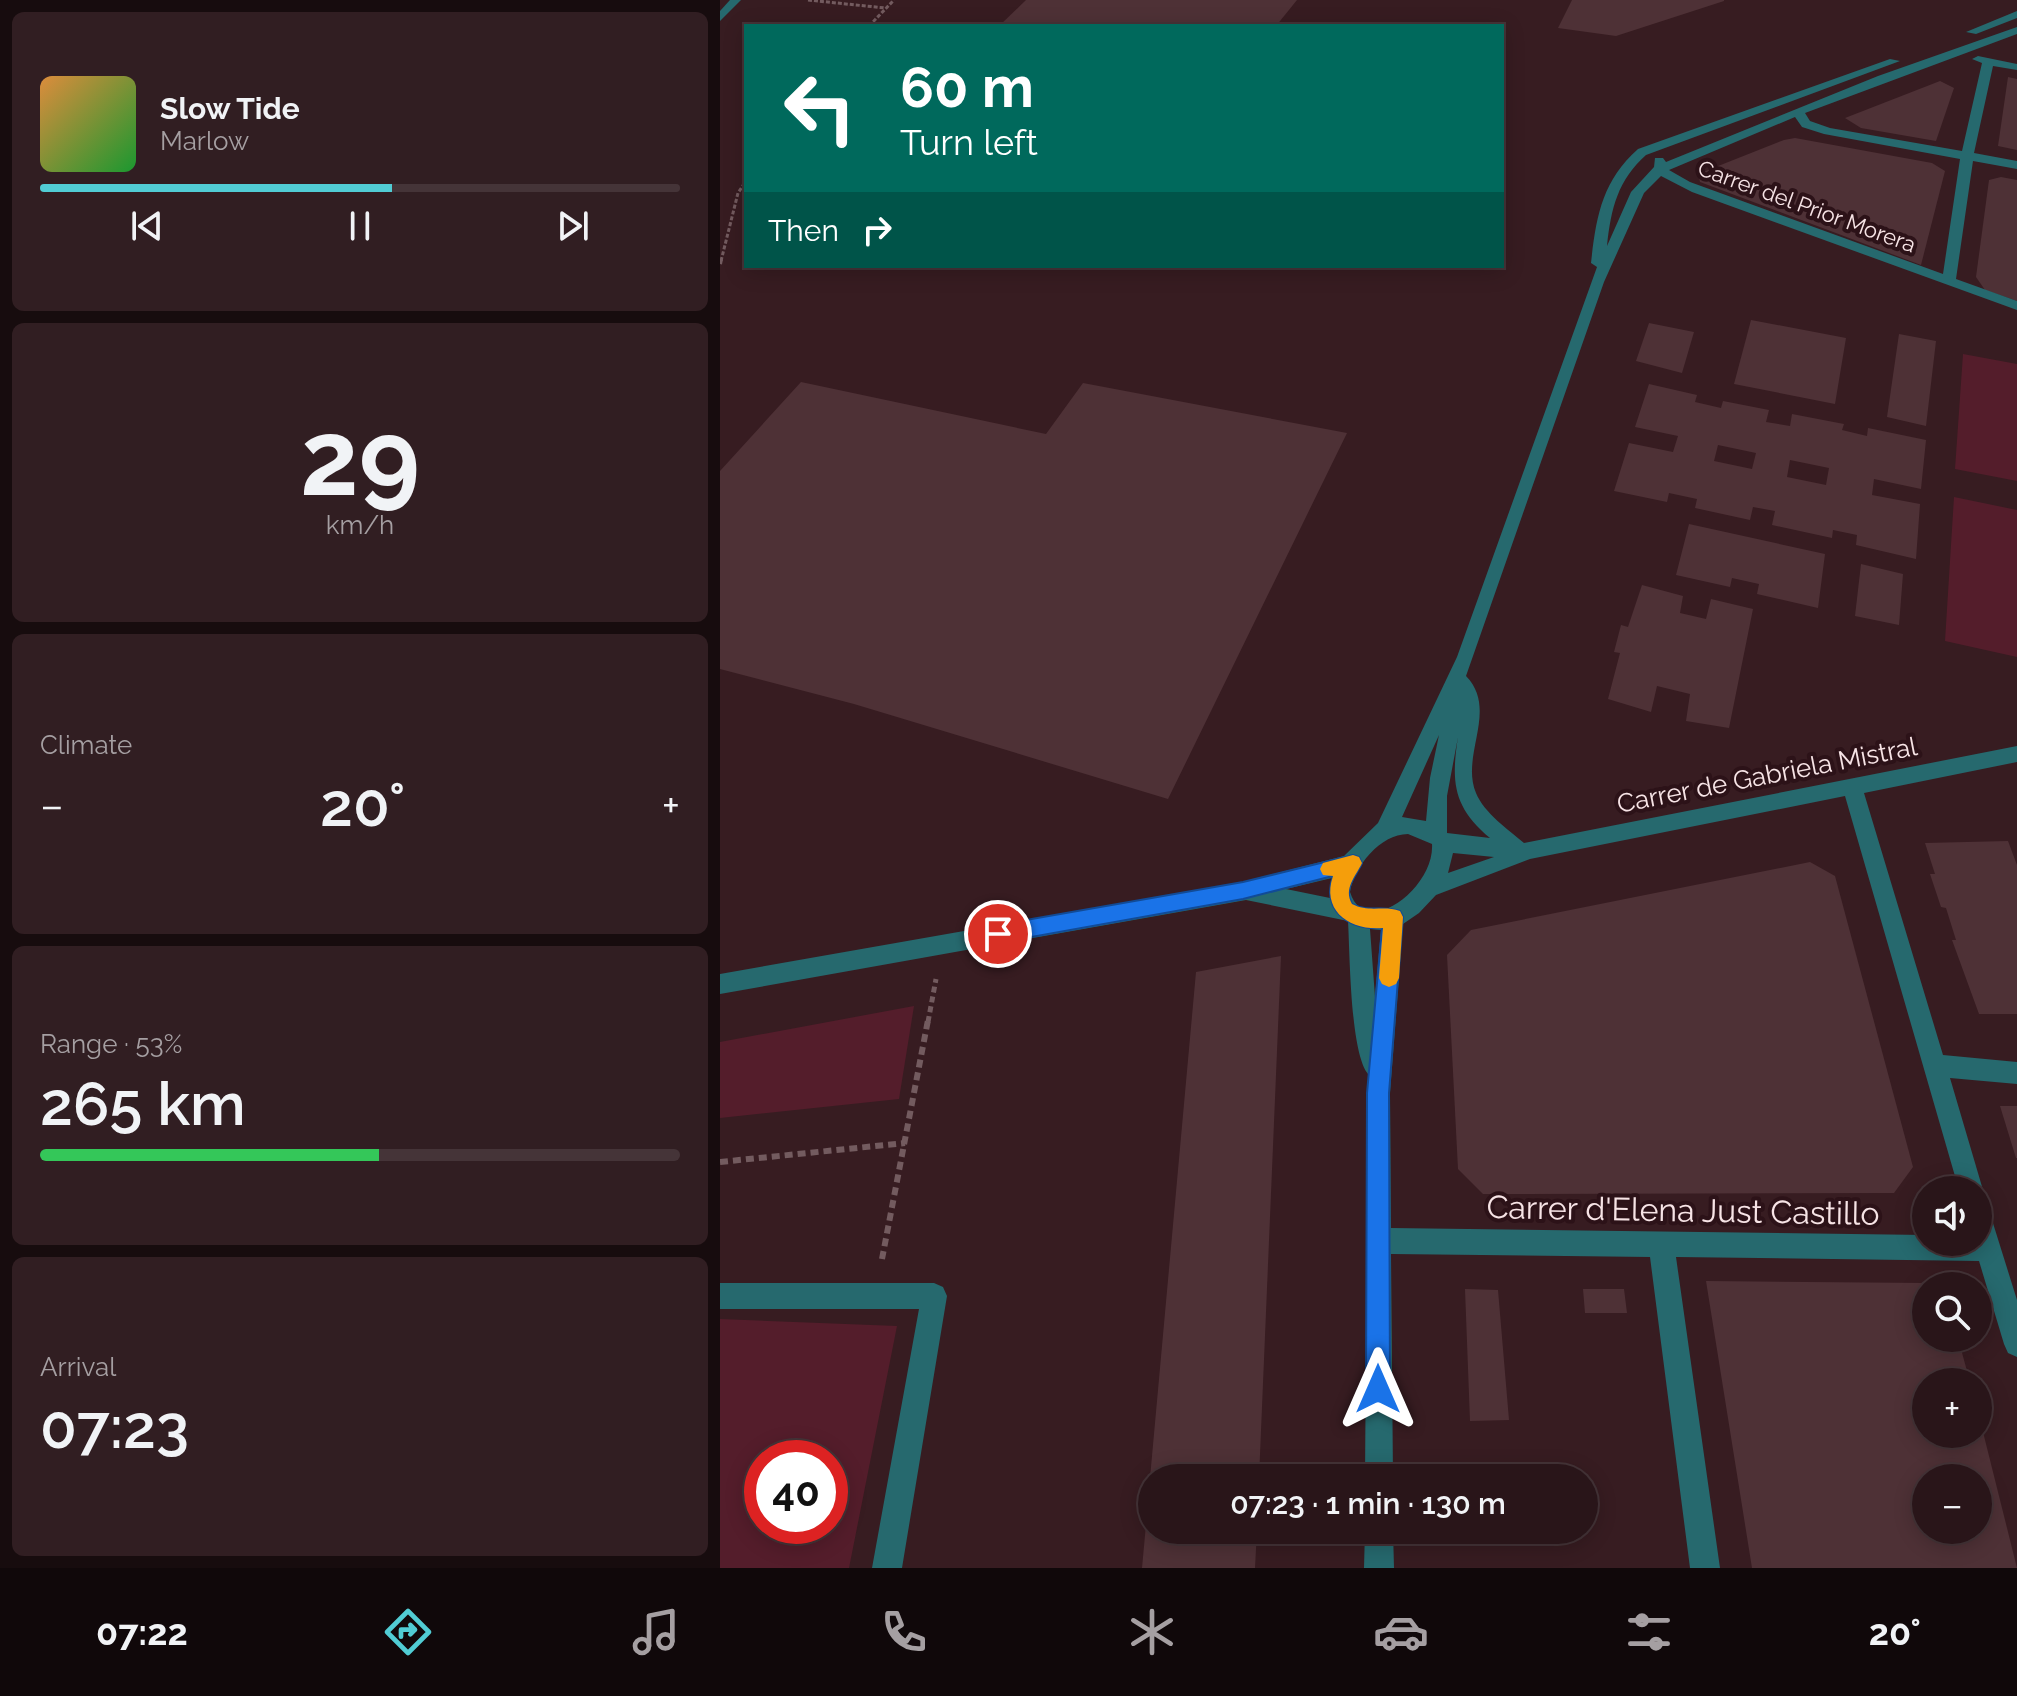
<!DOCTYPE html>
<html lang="en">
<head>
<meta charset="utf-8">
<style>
	:root { --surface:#291519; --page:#311e22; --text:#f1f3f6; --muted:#a59fa2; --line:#453438; --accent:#51ccd4 }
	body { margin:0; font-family:Raleway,sans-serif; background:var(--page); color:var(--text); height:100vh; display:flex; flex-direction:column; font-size:30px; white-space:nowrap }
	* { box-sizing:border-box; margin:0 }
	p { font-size:26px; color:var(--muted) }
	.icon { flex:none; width:44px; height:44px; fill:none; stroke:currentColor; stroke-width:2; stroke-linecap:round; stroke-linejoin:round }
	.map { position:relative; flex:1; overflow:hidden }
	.drawer { display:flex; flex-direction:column; gap:12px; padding:12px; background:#170c0e; width:720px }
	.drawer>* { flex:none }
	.guide { position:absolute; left:24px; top:24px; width:760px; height:244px; border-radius:0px; box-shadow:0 4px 20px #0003,0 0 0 2px var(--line); background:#00695c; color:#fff; overflow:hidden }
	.buttons { position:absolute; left:1192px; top:1176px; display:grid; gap:16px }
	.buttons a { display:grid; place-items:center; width:80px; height:80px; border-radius:50%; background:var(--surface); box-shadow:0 4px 20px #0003,0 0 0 2px var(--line); font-size:40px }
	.speed { position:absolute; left:24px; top:1440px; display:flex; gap:16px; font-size:40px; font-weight:700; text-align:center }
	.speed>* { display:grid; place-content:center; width:104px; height:104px; border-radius:50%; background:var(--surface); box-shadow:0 4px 20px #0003,0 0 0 2px var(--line); line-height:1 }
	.speed .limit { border:12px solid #d22; background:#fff; color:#111 }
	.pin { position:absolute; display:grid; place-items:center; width:68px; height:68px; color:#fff; margin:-34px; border:4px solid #fff; border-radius:50%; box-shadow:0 2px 8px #0007 }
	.me { position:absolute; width:88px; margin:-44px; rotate:0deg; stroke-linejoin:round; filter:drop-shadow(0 0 6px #0008) }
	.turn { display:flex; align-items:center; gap:28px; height:168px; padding:0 24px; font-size:36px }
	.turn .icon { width:104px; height:104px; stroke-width:2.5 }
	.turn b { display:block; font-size:56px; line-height:68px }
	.then { display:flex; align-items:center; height:76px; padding:0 24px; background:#0003; gap:16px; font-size:30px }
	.big { font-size:60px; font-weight:600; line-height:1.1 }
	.drawer .tile { flex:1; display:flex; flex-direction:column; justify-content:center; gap:12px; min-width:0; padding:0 28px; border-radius:12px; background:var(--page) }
	.drawer .dial { align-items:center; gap:0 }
	.dial b { font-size:104px; line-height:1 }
	.song { display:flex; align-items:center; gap:24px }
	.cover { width:96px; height:96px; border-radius:12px; background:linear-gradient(135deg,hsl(30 70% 55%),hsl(130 70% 35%)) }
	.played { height:8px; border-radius:4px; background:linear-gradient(90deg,var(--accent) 55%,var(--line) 55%) }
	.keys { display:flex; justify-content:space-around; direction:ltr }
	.heat { display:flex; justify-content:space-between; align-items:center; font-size:44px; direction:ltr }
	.charge { height:12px; border-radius:6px; background:linear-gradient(90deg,#34c759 53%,var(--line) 0) }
	.trip { position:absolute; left:418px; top:1464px; width:460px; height:80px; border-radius:40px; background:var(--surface); box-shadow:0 4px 20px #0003,0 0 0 2px var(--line); font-weight:600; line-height:80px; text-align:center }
	.dock { display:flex; height:128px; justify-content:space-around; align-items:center; background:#10080a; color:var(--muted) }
	.dock .icon { width:56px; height:56px }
	.dock .selected { color:var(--accent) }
	.dock b { font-size:36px; color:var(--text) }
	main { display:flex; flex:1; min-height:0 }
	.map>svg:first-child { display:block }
</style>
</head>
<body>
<main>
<section class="drawer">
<div class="tile">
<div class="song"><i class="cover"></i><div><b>Slow Tide</b><p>Marlow</p></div></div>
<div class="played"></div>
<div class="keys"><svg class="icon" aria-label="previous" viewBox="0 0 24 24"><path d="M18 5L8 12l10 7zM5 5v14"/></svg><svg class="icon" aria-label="pause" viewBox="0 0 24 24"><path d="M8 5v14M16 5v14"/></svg><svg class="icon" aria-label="next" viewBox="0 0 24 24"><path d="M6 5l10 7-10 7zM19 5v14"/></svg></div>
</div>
<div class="tile dial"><b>29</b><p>km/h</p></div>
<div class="tile"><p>Climate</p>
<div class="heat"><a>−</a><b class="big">20°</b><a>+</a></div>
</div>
<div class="tile"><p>Range · 53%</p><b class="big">265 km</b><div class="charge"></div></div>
<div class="tile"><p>Arrival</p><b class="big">07:23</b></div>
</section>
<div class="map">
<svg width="1297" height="1568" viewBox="0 0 1297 1568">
	<rect width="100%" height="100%" fill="#371c21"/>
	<g fill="#541d2b" fill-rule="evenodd">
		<path d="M1243 354 1297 364V481L1235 469Z"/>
		<path d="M1234 497 1297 510V657L1225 641Z"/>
		<path d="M194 1006 179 1099 0 1118V1042Z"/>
		<path d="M0 1319 177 1326 129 1568H0ZM42 1458H110V1526H42Z"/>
	</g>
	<g fill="#4e3136" fill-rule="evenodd">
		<path d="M306 0H577L556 26H279Z"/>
		<path d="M852 0H1004V1L896 36 838 28Z"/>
		<path d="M1288 77 1297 79V150L1278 146Z"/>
		<path d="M1220 81 1234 88 1216 141 1141 128 1125 118Z"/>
		<path d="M1075 138 1212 163 1225 171 1201 265 980 182 978 174 1064 140Z"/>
		<path d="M1281 177 1297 180V301L1265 290 1256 277 1269 180Z"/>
		<path d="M1031 320 1126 338 1115 404 1014 384Z"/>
		<path d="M929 323 974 332 962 373 916 361Z"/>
		<path d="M1179 334 1216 341 1206 426 1167 417Z"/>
		<path d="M81 382 326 434 363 383 627 433 448 799 134 704 0 669V471Z"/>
		<path d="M929 384 977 395 975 402 1001 408 1003 401 1049 410 1046 422 1070 426 1072 414 1124 424 1122 430 1147 436 1148 428 1206 440 1201 489 1154 479 1152 495 1200 504 1196 559 1136 545 1137 535 1113 530 1112 538 1052 525 1055 511 1033 507 1030 520 975 508 977 499 949 493 947 502 894 491 909 443 953 452 958 436 915 427ZM998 445 1036 453 1032 469 994 461ZM1070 460 1109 468 1106 485 1067 477Z"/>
		<path d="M969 524 1105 554 1098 608 1037 594 1039 584 1012 578 1010 587 956 575Z"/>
		<path d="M1141 564 1183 574 1179 625 1135 616Z"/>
		<path d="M922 585 963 596 960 613 986 619 991 599 1033 609 1009 728 966 721 970 694 937 686 931 712 888 699 900 653 894 652 901 625 908 627Z"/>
		<path d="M1288 841 1297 865V1014H1259L1232 940H1236L1226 908 1221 907 1210 874H1215L1205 843Z"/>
		<path d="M1090 862 1115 876 1193 1167 1174 1193 763 1194 738 1169 727 955 751 930Z"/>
		<path d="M561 956 539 1478H430L476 972Z"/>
		<path d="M1280 1106H1297V1158H1296Z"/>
		<path d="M986 1281 1206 1283V1338H1238L1250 1382H1206V1434H1258L1259 1416 1297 1568H1032ZM1206 1478H1258V1530H1206Z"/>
		<path d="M745 1289 778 1290 789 1420 750 1421Z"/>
		<path d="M863 1289H904L907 1313H865Z"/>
		<path d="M430 1481 432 1530H537L535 1568H422Z"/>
	</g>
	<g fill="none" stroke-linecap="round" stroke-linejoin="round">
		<g stroke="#735b5f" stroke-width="3" stroke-dasharray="4 2" stroke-linecap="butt">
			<path d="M88 0 165 8"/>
			<path d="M149 26 174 0"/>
			<path d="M1 261 18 193 26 181"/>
		</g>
		<path stroke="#735b5f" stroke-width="4" stroke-dasharray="5 3" stroke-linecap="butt" d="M0 264 1 259"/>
		<path stroke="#735b5f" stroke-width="5" stroke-dasharray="6 4" stroke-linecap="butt" d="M208 1022 216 979"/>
		<g stroke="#735b5f" stroke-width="6" stroke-dasharray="8 5" stroke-linecap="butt">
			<path d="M0 1162 185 1143"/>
			<path d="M162 1259 208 1020"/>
		</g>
		<g fill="#26696e" fill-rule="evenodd">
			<path d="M10 0H21L0 21V11Z"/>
			<path d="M1297 11V18L1256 34 1246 32Z"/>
			<path d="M1297 27V34L1085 113 1090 121 1110 128 1242 151 1262 63 1252 59 1258 56 1297 64V70L1273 66 1254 153 1297 161V169L1253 161 1236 279 1297 301V310L972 192 941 176 924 193 884 282 746 676C779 710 740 755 756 793 764 813 789 830 804 843L1297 746V762L1144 793 1223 1055 1297 1062V1084L1230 1078 1263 1190 1260 1199 1258 1190H1239L1125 796 810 859 716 895 699 913 683 924 670 1093 671 1228 1206 1235V1242H1258V1200L1267 1204 1297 1300V1357L1288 1353 1284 1344 1259 1261 956 1257 1000 1568H970L930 1257 671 1254 673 1478H645L648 1074C630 1052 630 954 628 921L526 900 0 994V974L523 882 624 856 658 823 737 657 877 267 871 263C876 217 882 181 918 149L1170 59 1180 61 926 155C898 180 891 208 887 246L911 192 934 167 935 158H943L946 162 1158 76ZM1075 117 1082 127 1104 134 1240 159 1223 274 970 182 949 170ZM719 735 710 778 706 821 682 817ZM738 737C731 782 733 807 770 838L727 833V796ZM688 834 712 844C715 888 645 941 630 892 634 867 660 834 688 834ZM733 853 774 857 728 873ZM612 878 610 898 566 889ZM650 929 661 930 655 997Z"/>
			<path d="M0 1283H214L223 1287 227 1296 182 1568H152L199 1309H0Z"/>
			<path d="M645 1530H673L674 1568H644Z"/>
		</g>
	</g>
	<path fill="#1a73e8" stroke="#114b97" stroke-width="2" d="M633 855 639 857 642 863C636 876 623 888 632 904 649 913 664 905 680 911L683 917 669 1093 670 1389 667 1398 658 1401 649 1398 646 1389 647 1093 662 928C630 931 601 911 613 876L523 899 278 943 271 941 269 934 271 928 278 925 523 882Z"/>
	<path fill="#f59e0b" d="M633 855 639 857 642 863C636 876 623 888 632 904 649 913 664 905 680 911L683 917 679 978 676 984 669 987 662 984 659 978 663 928C630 931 601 911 613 876L603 875 600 869 603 863Z"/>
	<g text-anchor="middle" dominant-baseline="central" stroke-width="8" stroke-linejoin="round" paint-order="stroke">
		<g font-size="22" fill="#f7e4e6" stroke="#2c1218">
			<text transform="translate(1087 206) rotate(20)">Carrer del Prior Morera</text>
		</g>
		<g font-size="26" fill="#f7e4e6" stroke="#2c1218">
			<text transform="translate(1047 775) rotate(-11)">Carrer de Gabriela Mistral</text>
		</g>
		<g font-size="32" fill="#f7e4e6" stroke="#2c1218">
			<text transform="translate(963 1210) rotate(1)">Carrer d'Elena Just Castillo</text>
		</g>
	</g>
</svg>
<div class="buttons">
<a><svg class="icon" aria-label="sound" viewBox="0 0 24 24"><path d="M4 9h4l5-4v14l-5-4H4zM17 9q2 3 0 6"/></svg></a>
<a><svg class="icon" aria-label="search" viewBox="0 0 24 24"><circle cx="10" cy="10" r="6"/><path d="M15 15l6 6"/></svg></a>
<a>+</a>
<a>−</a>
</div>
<div class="speed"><div class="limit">40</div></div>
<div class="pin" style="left:278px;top:934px;background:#d93025"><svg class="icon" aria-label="arrive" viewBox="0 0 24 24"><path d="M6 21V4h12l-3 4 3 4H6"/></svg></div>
<svg class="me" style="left:658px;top:1389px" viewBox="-20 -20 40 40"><path d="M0-17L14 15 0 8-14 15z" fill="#1a73e8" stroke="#fff" stroke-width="4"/></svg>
<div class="trip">07:23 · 1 min · 130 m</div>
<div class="guide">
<div class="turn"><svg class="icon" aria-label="left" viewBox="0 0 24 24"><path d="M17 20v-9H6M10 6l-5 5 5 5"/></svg><div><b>60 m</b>Turn left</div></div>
<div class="then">Then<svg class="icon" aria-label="right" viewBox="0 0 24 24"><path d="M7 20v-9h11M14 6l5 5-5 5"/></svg></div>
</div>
</div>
</main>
<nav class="dock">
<b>07:22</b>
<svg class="icon selected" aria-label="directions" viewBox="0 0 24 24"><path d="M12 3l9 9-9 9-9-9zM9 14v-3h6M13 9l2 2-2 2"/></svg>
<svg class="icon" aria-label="music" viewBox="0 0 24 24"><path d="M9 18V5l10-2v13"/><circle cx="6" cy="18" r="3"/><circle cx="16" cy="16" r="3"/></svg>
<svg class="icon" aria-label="phone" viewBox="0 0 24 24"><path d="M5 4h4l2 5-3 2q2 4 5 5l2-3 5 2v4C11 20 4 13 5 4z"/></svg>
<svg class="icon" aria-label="climate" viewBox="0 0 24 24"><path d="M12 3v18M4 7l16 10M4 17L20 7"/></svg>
<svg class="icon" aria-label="car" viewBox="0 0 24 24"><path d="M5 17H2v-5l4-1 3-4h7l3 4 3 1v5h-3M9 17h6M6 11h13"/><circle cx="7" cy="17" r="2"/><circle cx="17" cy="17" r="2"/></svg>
<svg class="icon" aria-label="filters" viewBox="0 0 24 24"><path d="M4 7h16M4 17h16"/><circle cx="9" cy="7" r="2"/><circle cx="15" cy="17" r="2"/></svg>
<b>20°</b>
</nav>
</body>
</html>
